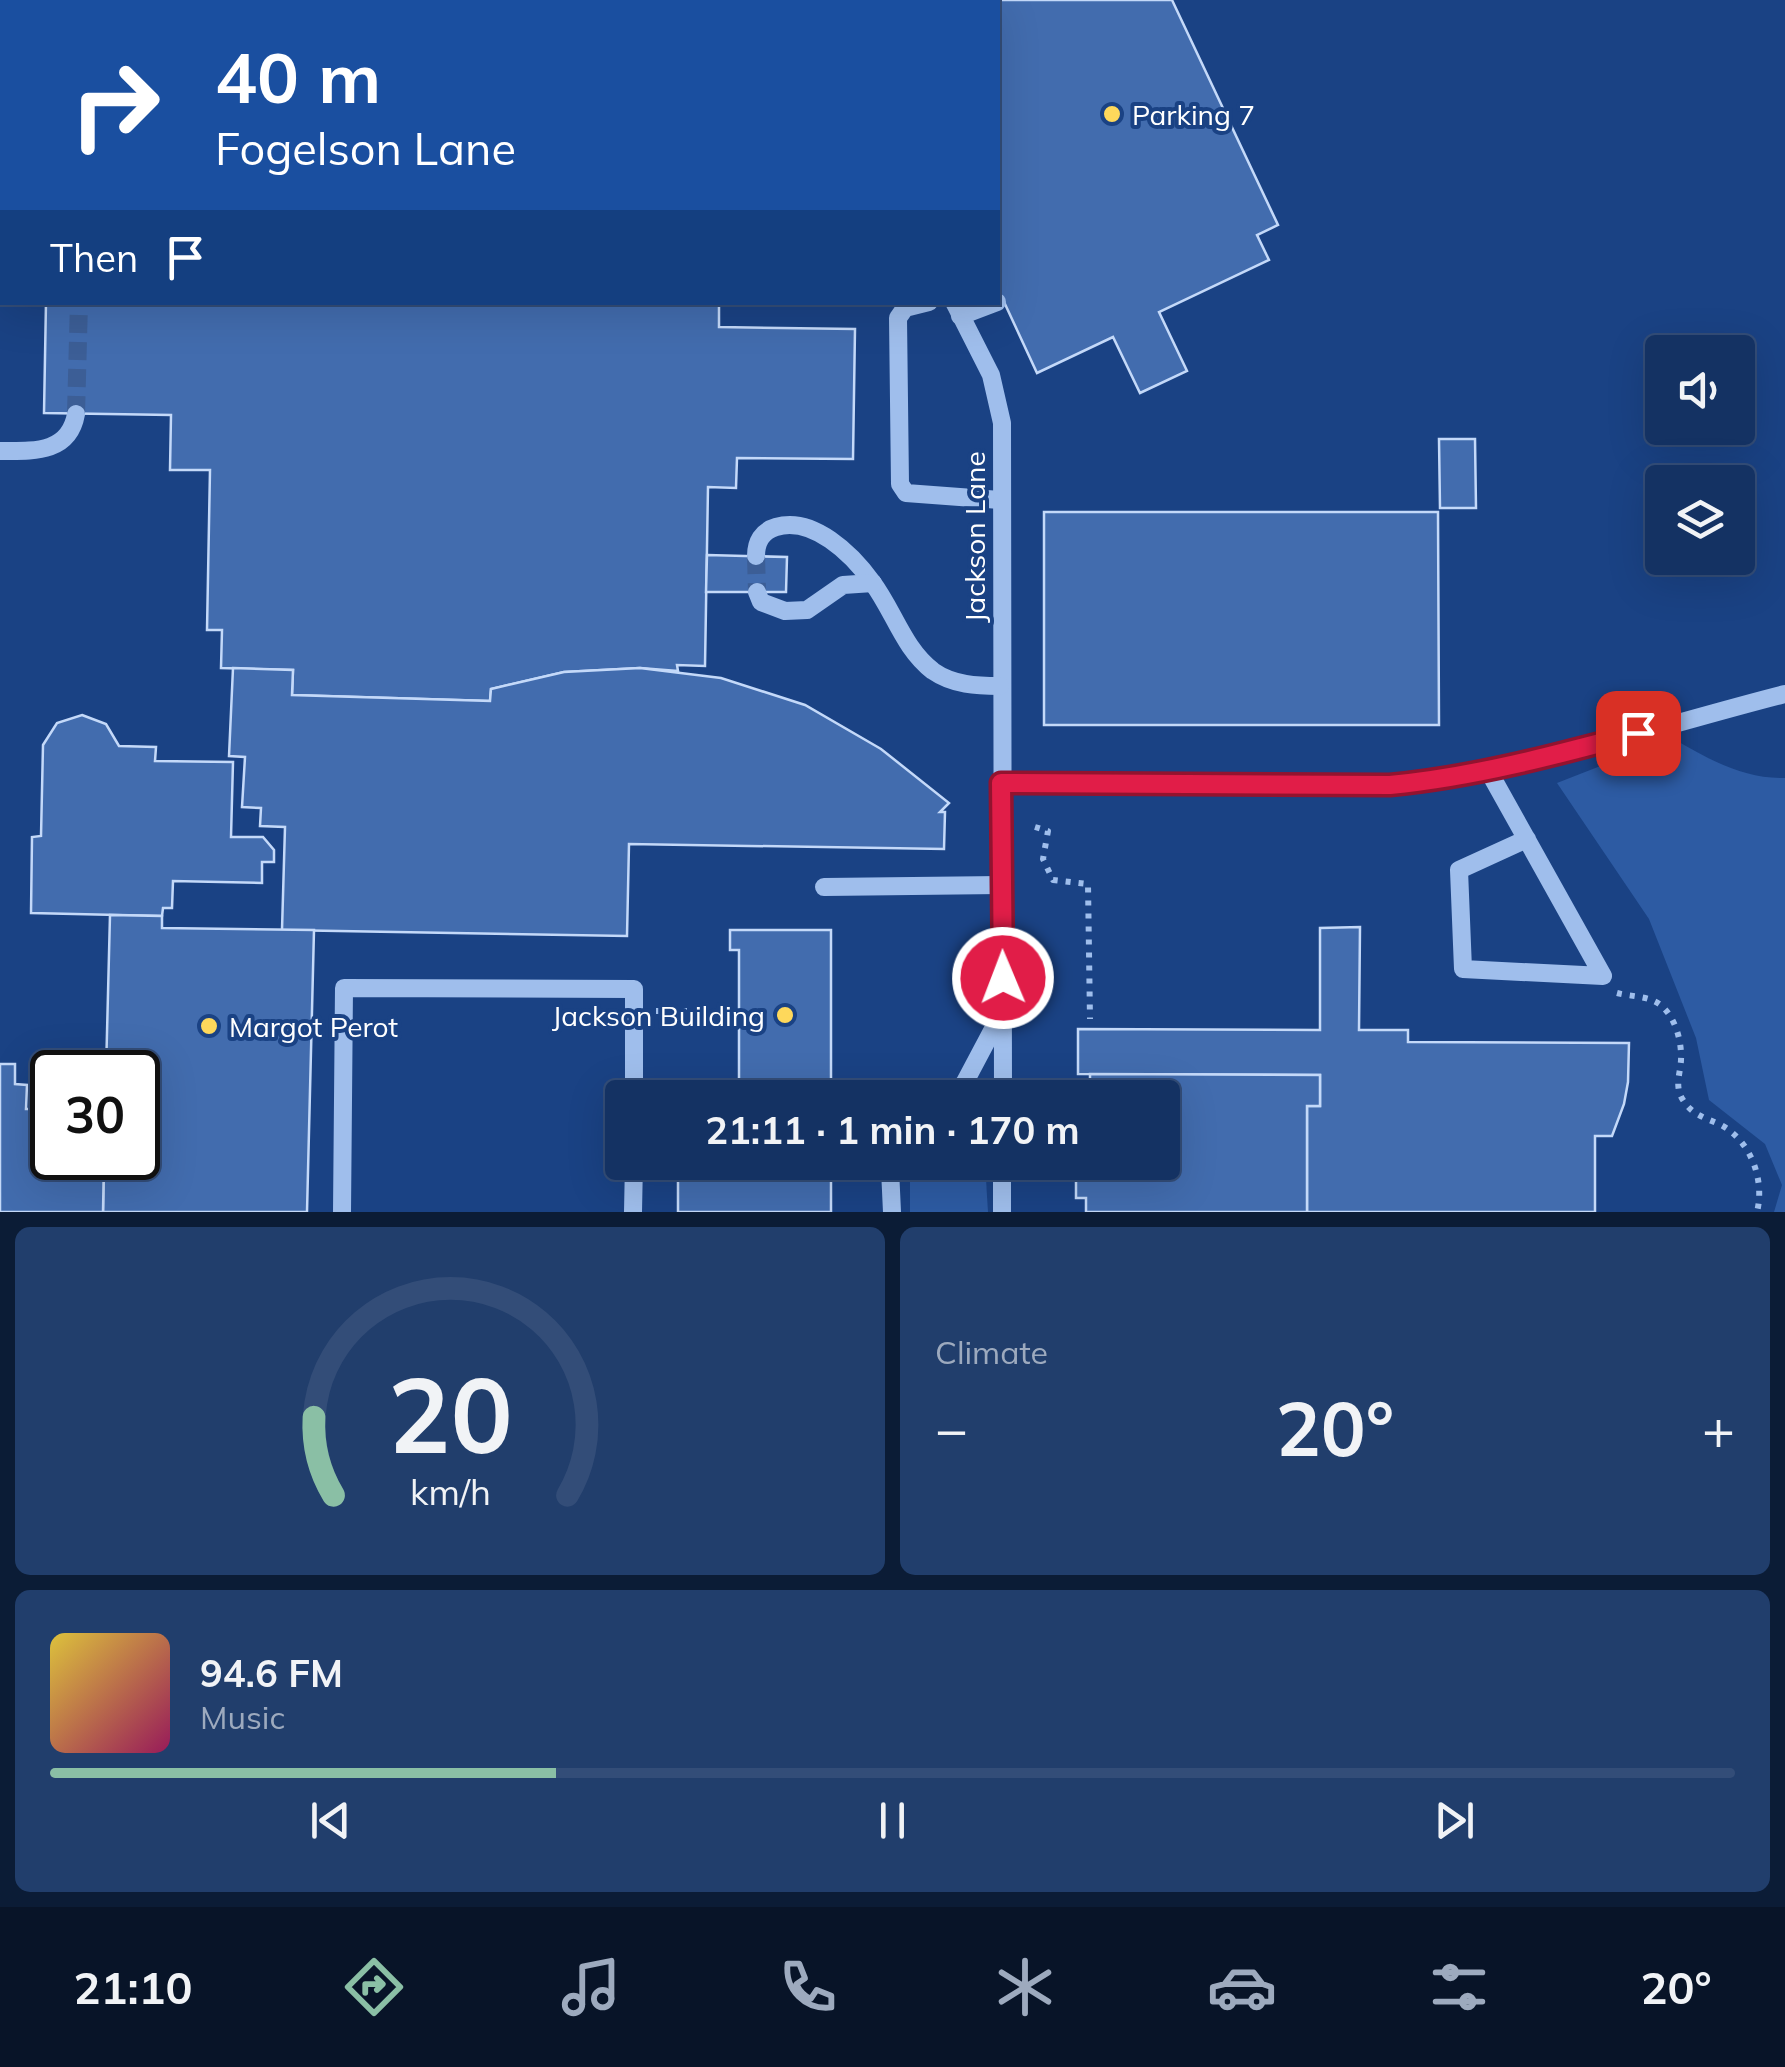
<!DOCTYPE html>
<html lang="en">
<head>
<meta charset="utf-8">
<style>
	:root { --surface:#143263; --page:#213e6c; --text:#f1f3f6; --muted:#9daabe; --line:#334d78; --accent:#8abfa5 }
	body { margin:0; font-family:Mulish,sans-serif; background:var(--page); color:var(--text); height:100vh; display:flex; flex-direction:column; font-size:38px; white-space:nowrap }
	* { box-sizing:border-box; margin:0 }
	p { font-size:32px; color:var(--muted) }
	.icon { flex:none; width:55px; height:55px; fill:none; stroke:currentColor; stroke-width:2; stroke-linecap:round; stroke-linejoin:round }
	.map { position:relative; height:1212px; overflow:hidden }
	.details { display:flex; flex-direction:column; gap:15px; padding:15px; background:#0b1c36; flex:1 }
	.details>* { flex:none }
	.guide { position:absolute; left:0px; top:0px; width:1000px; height:305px; box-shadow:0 10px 40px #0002,0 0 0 2px var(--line); background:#1a4fa0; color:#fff; overflow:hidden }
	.fabs { position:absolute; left:1645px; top:335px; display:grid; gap:20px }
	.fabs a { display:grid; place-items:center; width:110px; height:110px; border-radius:10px; background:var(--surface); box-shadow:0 10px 40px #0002,0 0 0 2px var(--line); font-size:50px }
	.speed { position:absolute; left:30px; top:1050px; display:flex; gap:20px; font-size:50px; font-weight:700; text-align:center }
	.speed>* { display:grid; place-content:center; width:130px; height:130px; border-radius:50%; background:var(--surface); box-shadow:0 10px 40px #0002,0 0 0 2px var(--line); line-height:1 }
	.speed .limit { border:5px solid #111; border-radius:15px; background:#fff; color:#111 }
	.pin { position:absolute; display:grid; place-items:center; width:85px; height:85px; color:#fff; margin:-42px; border-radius:20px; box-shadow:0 5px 15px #0006 }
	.me { position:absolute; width:110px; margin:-55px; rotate:359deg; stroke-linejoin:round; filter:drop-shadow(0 0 8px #0008) }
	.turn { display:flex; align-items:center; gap:35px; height:210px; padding:0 50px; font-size:45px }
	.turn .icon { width:130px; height:130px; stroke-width:2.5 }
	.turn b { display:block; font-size:70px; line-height:85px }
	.then { display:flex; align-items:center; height:95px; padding:0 50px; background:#0003; gap:20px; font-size:38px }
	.big { font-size:75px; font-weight:700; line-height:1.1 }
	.details .card { flex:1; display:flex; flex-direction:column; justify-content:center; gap:15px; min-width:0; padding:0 35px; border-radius:15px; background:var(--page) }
	.details .dial { align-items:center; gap:0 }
	.dial svg { height:260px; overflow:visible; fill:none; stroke:var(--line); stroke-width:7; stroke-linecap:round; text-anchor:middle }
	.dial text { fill:var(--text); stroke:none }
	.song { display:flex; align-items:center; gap:30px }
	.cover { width:120px; height:120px; border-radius:15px; background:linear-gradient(135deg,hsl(50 70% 55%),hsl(330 70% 35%)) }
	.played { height:10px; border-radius:5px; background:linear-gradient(90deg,var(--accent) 30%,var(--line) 30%) }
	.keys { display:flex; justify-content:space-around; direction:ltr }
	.heat { display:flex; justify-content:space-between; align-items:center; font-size:55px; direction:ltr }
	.details .tiles { flex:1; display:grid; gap:15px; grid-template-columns:1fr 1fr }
	.card:last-child { grid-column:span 2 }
	.trip { position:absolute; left:605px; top:1080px; width:575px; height:100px; border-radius:10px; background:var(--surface); box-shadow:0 10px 40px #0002,0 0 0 2px var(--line); font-weight:700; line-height:100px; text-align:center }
	.tab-bar { display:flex; height:160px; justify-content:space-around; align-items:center; background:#081428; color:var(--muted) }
	.tab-bar .icon { width:70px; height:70px }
	.tab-bar .active { color:var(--accent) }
	.tab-bar b { font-size:45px; color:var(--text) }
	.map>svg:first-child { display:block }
</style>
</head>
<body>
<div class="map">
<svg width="1785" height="1212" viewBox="0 0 1785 1212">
	<rect width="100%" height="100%" fill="#1a4284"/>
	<g fill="#2d5ba3">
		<path d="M1672 738C1708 759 1743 779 1785 778V1212H1774L1782 1185 1765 1144 1709 1100 1696 1038 1649 919 1557 783Z"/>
		<path d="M916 1163H985L988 1212H910V1170Z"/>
	</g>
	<g fill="#426cae" stroke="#c4d9f9" stroke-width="2.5">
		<path d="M871 0H1172L1278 225 1257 235 1269 260 1159 312 1187 371 1140 393 1113 337 1037 373 998 289V2Z"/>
		<path d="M46 302H719V327L855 329 853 459 737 458 736 488 708 487 705 666 677 665 678 671 640 668 564 672 491 689 490 701 292 695 293 670 221 668 222 630H207L210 470H170L171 415 44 413Z"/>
		<path d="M1439 439H1475L1476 508H1440Z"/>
		<path d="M1044 512H1438L1439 725H1044Z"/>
		<path d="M707 555 787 557 786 592H706Z"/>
		<path d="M233 668 293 670 292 695 490 701 491 689 564 672 640 668 721 678 805 705 881 749 949 803 940 812H945L944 849 629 844 627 936 282 930 285 827 260 826 261 808 242 807 245 757 229 756Z"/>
		<path d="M82 715 106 724 119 746 156 747 155 761 233 762 231 837H263L274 850V862H262V883L173 881 172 908H163L162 916 31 913 32 837 41 836 43 745 57 723Z"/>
		<path d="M110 915 162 916V928L314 930 307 1212H103L104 1158H138V1072H106Z"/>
		<path d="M1360 927 1359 1030H1408V1042L1629 1043 1628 1082 1624 1104 1612 1136H1595V1212H1307V1106H1320V1075L1078 1074V1029L1320 1030V928Z"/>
		<path d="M730 930H831V1098H682V1081H728V1086H739V950H730Z"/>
		<path d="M0 1064H15V1084L27 1085 26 1109H52V1158H104L103 1212H0Z"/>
		<path d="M1090 1074 1320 1075V1106H1307V1212H1086V1198H1076V1162H1162V1098H1090Z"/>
		<rect x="678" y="1162" width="153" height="50"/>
	</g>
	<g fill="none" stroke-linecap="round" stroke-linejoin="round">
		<g stroke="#3c5e96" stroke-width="18" stroke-dasharray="18 9" stroke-linecap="butt">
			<path d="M76 414 79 302"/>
			<path d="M756 556 757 592"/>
		</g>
		<g stroke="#9fbeec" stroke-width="6" stroke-dasharray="5 8" stroke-linecap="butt">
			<path d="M289 0V2"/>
			<path d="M630 0 631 2"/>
			<path d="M0 50 2 48"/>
			<path d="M1035 827 1048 831 1043 859 1053 880 1088 884 1090 1019"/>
			<path d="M1617 993C1628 996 1643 996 1654 1001 1672 1009 1681 1036 1681 1055 1682 1071 1673 1085 1683 1100 1692 1115 1706 1118 1721 1125 1751 1141 1765 1180 1757 1212"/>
			<path d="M656 1011H688"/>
		</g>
		<g stroke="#9fbeec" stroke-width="18">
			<path d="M112 0 113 2"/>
			<path d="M830 0 831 2"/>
			<path d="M0 83 2 81"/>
			<path d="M0 273 2 272"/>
			<path d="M929 302 905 308 898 318 900 484 906 493 1000 500"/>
			<path d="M954 302 991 375 1002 423 1003 1098"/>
			<path d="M960 316 997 302"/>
			<path d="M0 451C32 451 69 454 76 414"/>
			<path d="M756 556C756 542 762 531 776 527 813 516 852 554 872 582 894 611 903 648 933 671 953 685 977 686 1000 686"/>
			<path d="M757 592 761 602 785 611 807 610 843 585 873 583"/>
			<path d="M1488 770 1603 976 1463 969 1459 870 1527 839"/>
			<path d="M1001 783 1389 785C1524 773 1655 727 1785 694"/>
			<path d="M824 887 1001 885"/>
			<path d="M953 1098 965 1082 1001 1014"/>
			<path d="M342 1212 344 988 634 989V1098"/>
			<path d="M633 1212 634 1162"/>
			<path d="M892 1212 890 1169 896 1162"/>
			<path d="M1002 1212V1162"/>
		</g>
	</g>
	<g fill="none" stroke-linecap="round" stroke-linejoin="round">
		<defs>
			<path id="route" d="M1003 978 1001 783 1390 785C1474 777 1556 755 1638 733"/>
		</defs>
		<use href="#route" stroke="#92132f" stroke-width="25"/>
		<use href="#route" stroke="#e11d48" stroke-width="18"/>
	</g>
	<g fill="#fed85b" stroke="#1a4284" stroke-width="4">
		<circle cx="1112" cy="114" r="10"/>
		<circle cx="785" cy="1015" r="10"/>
		<circle cx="209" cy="1026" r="10"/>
	</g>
	<g text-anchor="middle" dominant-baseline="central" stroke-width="8" stroke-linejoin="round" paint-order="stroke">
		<g font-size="28" fill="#fff" stroke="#1a4284" text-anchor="start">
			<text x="1132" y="114">Parking 7</text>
			<text x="765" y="1015" text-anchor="end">Jackson Building</text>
			<text x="229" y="1026">Margot Perot</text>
		</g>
		<g font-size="28" fill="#fff" stroke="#1a4284">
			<text transform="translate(974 537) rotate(-90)">Jackson Lane</text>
		</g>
	</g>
</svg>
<div class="fabs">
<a><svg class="icon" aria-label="sound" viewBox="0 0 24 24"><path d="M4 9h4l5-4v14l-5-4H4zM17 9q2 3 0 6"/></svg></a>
<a><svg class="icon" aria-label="layers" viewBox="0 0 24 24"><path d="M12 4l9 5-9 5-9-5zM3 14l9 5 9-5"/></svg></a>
</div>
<div class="speed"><div class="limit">30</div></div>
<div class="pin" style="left:1638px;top:733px;background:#d93025"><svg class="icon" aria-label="arrive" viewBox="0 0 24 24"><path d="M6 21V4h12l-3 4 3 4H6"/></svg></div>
<svg class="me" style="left:1003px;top:978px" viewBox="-20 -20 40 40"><circle r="17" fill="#e11d48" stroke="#fff" stroke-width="3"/><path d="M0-11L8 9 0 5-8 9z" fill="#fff"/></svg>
<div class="trip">21:11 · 1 min · 170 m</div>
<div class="guide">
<div class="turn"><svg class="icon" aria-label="right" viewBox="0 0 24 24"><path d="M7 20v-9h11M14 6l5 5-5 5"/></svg><div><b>40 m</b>Fogelson Lane</div></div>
<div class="then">Then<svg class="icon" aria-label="arrive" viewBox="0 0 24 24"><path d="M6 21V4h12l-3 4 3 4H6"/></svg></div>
</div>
</div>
<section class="details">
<div class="tiles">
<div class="card dial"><svg viewBox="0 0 100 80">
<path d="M14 69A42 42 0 1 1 86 69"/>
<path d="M14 69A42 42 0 0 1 8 45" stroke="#8abfa5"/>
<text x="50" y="56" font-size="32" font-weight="700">20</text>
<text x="50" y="72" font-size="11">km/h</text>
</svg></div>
<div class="card"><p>Climate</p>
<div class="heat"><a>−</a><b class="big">20°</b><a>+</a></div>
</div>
<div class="card">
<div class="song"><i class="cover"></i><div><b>94.6 FM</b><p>Music</p></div></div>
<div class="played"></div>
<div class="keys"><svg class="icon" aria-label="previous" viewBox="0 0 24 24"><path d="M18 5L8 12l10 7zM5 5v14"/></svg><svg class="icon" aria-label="pause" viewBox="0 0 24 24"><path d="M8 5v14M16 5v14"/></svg><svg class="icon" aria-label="next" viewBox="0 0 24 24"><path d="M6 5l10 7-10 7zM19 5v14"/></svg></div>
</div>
</div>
</section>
<nav class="tab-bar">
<b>21:10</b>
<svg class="icon active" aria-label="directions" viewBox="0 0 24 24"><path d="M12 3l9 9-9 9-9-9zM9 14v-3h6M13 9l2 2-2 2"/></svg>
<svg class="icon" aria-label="music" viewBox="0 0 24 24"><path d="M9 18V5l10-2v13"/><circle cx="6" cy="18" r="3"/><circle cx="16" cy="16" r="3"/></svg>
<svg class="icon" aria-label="phone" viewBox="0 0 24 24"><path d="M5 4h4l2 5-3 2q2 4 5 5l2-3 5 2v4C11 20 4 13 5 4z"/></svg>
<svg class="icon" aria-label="climate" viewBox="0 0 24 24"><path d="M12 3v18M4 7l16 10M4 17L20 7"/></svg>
<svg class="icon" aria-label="car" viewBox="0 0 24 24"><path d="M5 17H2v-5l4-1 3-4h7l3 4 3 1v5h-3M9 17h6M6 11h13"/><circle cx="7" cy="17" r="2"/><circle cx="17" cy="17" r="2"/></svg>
<svg class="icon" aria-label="filters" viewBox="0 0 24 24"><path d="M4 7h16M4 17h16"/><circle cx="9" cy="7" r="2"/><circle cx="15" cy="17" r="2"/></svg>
<b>20°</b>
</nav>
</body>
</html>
